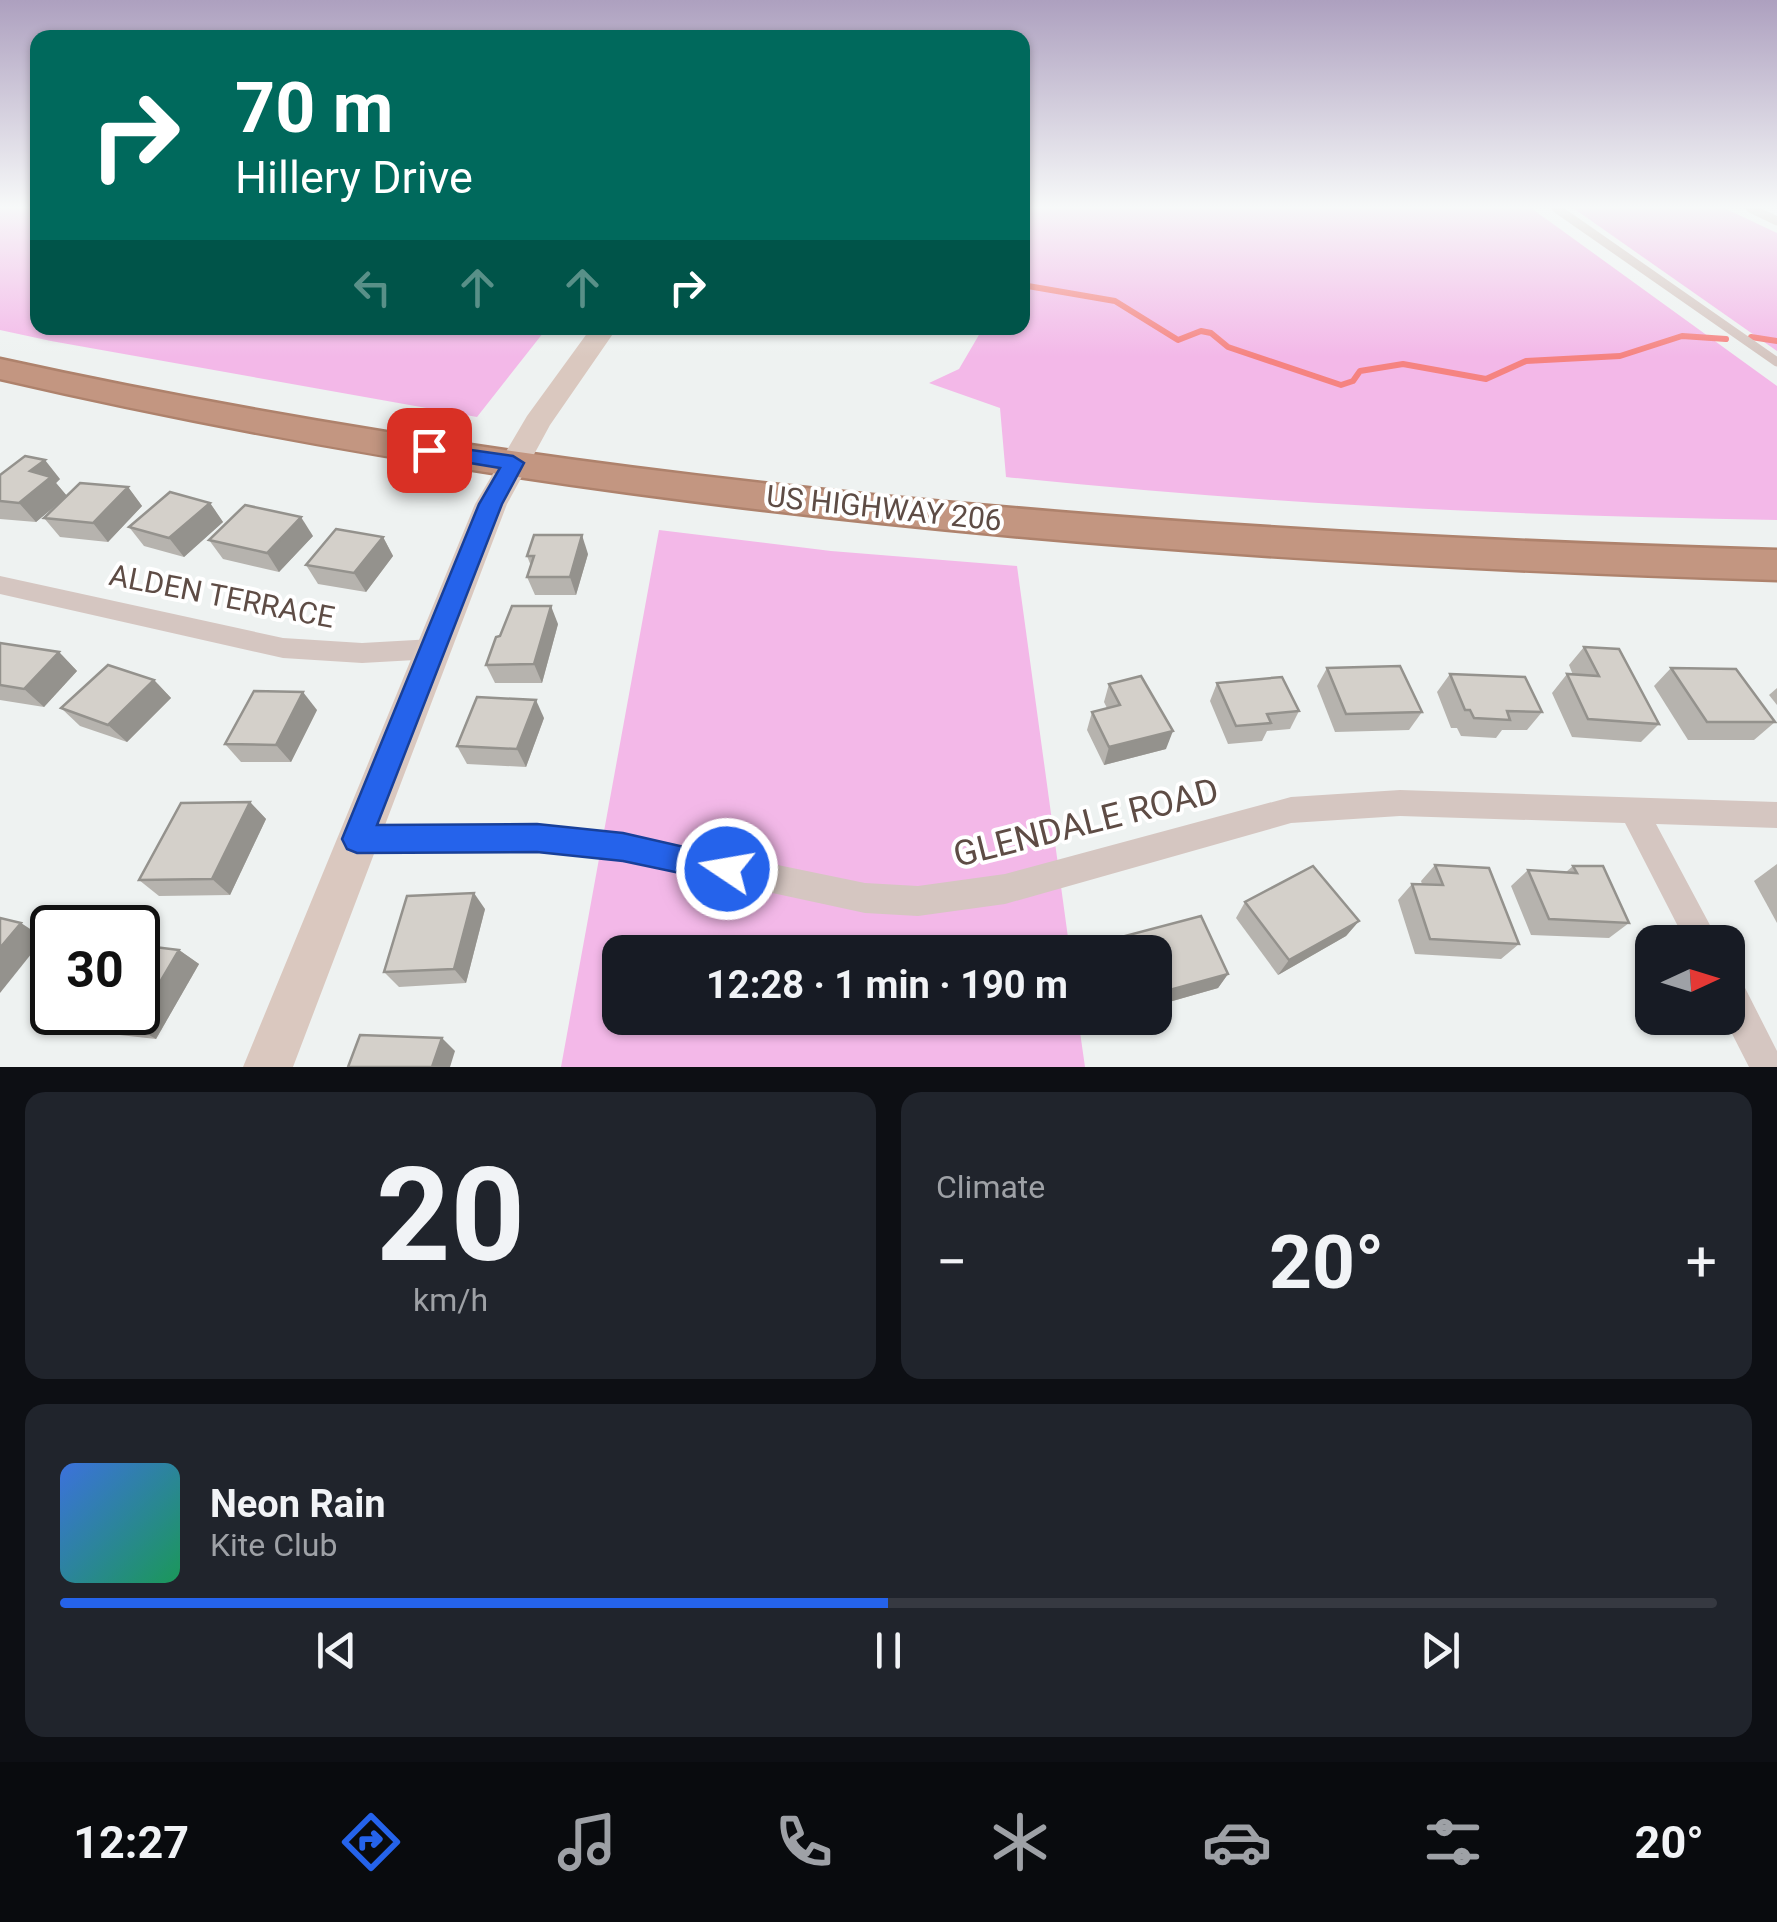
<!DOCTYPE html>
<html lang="en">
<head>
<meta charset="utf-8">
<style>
	:root { --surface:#171b24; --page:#20242c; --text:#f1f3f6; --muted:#9ea1a6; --line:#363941; --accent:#2563eb }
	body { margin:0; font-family:Roboto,sans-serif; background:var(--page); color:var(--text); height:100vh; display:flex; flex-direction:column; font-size:38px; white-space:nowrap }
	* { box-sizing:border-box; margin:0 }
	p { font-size:32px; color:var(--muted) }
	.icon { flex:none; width:55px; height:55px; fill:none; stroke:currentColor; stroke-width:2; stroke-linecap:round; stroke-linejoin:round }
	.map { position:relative; height:1067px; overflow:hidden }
	.drawer { display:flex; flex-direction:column; gap:25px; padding:25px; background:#0d0f14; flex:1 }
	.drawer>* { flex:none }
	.top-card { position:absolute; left:30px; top:30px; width:1000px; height:305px; border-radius:20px; box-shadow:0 2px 8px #0004; background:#00695c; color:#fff; overflow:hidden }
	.needle { width:65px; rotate:86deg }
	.fabs { position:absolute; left:1635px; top:925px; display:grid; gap:20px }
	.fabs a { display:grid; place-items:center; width:110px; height:110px; border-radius:20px; background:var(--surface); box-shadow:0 2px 8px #0004; font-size:50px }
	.speed { position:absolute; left:30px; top:905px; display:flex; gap:20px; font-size:50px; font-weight:700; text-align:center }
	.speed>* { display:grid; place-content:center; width:130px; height:130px; border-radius:50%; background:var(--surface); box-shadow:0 2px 8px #0004; line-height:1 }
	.speed .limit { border:5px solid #111; border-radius:15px; background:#fff; color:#111 }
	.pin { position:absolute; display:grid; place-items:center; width:85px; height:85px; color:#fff; margin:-42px; border-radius:20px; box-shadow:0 5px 15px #0006 }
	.me { position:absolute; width:110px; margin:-55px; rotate:282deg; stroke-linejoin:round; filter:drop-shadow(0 0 8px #0008) }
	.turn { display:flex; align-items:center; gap:35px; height:210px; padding:0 40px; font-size:45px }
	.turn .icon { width:130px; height:130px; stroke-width:2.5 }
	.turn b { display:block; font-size:70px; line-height:85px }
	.lanes { display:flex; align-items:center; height:95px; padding:0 40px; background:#0003; justify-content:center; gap:50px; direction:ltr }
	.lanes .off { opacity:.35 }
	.big { font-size:75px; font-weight:700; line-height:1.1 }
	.drawer .widget { flex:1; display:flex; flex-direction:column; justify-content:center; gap:15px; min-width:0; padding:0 35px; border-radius:20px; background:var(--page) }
	.drawer .dial { align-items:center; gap:0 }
	.dial b { font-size:130px; line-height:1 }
	.song { display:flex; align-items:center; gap:30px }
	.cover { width:120px; height:120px; border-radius:15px; background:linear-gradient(135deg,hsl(220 70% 55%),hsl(150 70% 35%)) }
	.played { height:10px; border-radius:5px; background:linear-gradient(90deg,var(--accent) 50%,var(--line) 50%) }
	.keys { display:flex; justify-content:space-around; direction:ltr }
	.heat { display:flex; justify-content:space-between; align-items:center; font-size:55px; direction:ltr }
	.drawer .tiles { flex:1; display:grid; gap:25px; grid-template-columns:1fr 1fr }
	.widget:last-child { grid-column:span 2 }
	.trip { position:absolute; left:602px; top:935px; width:570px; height:100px; border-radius:20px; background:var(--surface); box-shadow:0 2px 8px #0004; font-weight:700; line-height:100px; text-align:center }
	.tab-bar { display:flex; height:160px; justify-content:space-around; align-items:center; background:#090b0e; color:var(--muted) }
	.tab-bar .icon { width:70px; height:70px }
	.tab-bar .on { color:var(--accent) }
	.tab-bar b { font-size:45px; color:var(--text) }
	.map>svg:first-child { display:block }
</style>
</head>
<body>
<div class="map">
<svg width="1777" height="1067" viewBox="0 0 1777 1067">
	<rect width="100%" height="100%" fill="#eef2f1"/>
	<g fill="#f3b8e8">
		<path d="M0 208H37L38 328H547L477 417 51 341 0 330Z"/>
		<path d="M1023 208H1531L1777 386V520C1520 516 1261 504 1006 477L1000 408 929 383 959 369 983 328H1022Z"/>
		<path d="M1573 208H1724L1777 233V351Z"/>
		<path d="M659 530 831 551 1017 566 1070 952H620V1018H1078L1085 1067H561Z"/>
	</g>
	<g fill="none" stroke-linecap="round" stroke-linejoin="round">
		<g stroke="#f58381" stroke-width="6">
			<path d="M1022 285 1115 301 1178 340 1201 331 1211 333 1228 347 1341 385 1353 381 1360 371 1403 364 1486 379 1526 361 1620 356 1682 336 1726 339"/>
			<path d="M1751 337 1777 341"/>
		</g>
		<defs>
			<path id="highway" d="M0 359C583 487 1182 533 1777 550V580C1181 562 582 514 0 379Z"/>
		</defs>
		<use href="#highway" stroke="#ae826c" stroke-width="5"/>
		<g stroke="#d5c6c1" stroke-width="9">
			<path d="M1556 208 1777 362"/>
			<path d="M1750 208 1777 221"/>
		</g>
		<g fill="#d5c6c1" fill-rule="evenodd">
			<path d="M0 576 283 638 362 643 433 639 442 642 446 649 442 656 433 659 362 663 283 658 0 594Z"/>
			<path d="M1400 790 1777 802V828L1656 824 1719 942H1686L1625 823 1400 816 1291 823 1005 904 918 916 865 913 623 861 537 852 357 853 347 849 342 839 347 829 357 825 537 824 623 833 865 883 918 886 1005 874 1291 797Z"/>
			<path d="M1728 974 1740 978 1777 1051V1067H1749L1724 1018H1728Z"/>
		</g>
		<path fill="#dac8bf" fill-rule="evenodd" d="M591 328H617L550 425 507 504 293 1067H243L475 504 527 416Z"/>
		<use href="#highway" fill="#c39681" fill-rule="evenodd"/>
	</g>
	<g fill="#b6b3ae">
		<path d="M0 475 60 479 56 483 67 496 128 487 142 506 108 542 60 537 44 518 60 502 36 522 0 519Z"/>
		<path d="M210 503 223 522 184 557 144 546 129 527Z"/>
		<path d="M313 536 279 572 223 559 209 540Z"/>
		<path d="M383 537 393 556 366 592 318 584 306 565Z"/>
		<path d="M588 554 576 595H535L527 577 531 566 527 556Z"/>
		<path d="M558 624 542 683H495L486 665 500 636Z"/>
		<path d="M0 643 59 652 77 671 44 707 0 700Z"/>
		<path d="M1584 647 1659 724 1641 742 1572 737 1552 693 1567 674 1573 675 1569 665Z"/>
		<path d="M1327 668 1422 712 1409 730 1335 732 1317 686Z"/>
		<path d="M1671 668 1775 722 1754 740H1688L1654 686Z"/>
		<path d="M1450 674 1542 712 1527 730H1502L1496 738 1461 736 1457 728H1451L1437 692Z"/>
		<path d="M154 680 171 698 127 742 80 726 61 708Z"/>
		<path d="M1217 683 1299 711 1290 729 1267 731 1262 741 1228 744 1210 701Z"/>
		<path d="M1109 684 1166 749 1104 765 1087 730 1092 712 1107 708 1104 702Z"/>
		<path d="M1777 688V705L1769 695Z"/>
		<path d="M317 710 291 762H241L225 744Z"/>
		<path d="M544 718 526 767 467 764 457 746Z"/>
		<path d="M250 802 266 819 230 895 159 896 139 880Z"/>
		<path d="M1777 864V923L1754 881Z"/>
		<path d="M1435 865 1519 944 1501 959 1415 954 1398 900 1412 884H1422L1421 881Z"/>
		<path d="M1573 866 1629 923 1609 938 1531 935 1511 886 1528 870 1566 872Z"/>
		<path d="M1245 902 1359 921 1346 936 1278 975 1236 918Z"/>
		<path d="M485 909 466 983 399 987 384 972Z"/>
		<path d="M1201 916 1228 974 1218 988 1155 1006V952H1098L1102 942Z"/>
		<path d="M179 950 199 964 156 1039 65 1029 40 1016Z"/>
	</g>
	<g fill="#94928d">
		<path d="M45 460 60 479 56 483 67 496 36 522 19 503 30 471Z"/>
		<path d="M128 487 142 506 108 542 93 523Z"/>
		<path d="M210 503 223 522 184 557 169 538Z"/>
		<path d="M301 517 313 536 279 572 267 553Z"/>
		<path d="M582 535 588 554 576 595 570 577Z"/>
		<path d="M383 537 393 556 366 592 354 573Z"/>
		<path d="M551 606 558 624 542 683 534 664Z"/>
		<path d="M59 652 77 671 44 707 24 689Z"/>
		<path d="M154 680 171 698 127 742 108 725Z"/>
		<path d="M303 692 317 710 291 762 276 745Z"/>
		<path d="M536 700 544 718 526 767 517 749Z"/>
		<path d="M1173 731 1166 749 1104 765 1109 747Z"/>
		<path d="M250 802 266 819 230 895 212 879Z"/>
		<path d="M474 893 485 909 466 983 454 969Z"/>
		<path d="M1359 921 1346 936 1278 975 1289 960Z"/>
		<path d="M21 923 44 938 0 993V948Z"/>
		<path d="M179 950 199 964 156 1039 134 1026Z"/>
		<path d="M1228 974 1218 988 1155 1006V994Z"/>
		<path d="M442 1038 455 1051 450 1067H432Z"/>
	</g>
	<g fill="#d4d0ca" stroke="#94928d" stroke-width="2.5">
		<path d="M25 456 45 460 30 471 51 477 19 503 0 501V475Z"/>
		<path d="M80 483 128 487 93 523 44 518Z"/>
		<path d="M170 492 210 503 169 538 129 527Z"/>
		<path d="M245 505 301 517 267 553 209 540Z"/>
		<path d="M336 529 383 537 354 573 306 565Z"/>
		<path d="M534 535H582L570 577H527L534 556H527Z"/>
		<path d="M512 606H551L534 664 486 665 496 637 500 636Z"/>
		<path d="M0 643 59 652 24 689 0 685Z"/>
		<path d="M1584 647 1619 649 1659 724 1588 719 1567 674 1599 676Z"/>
		<path d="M108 665 154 680 108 725 61 708Z"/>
		<path d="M1400 666 1422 712 1346 714 1327 668Z"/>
		<path d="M1671 668 1736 669 1775 722H1707Z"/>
		<path d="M1450 674 1525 677 1542 712 1507 711 1510 720 1474 718 1470 710H1465Z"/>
		<path d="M1141 676 1173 731 1109 747 1092 712 1120 705 1109 684Z"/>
		<path d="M1282 677 1299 711 1267 714 1271 723 1236 726 1217 683Z"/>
		<path d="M254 691 303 692 276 745 225 744Z"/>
		<path d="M477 697 536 700 517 749 457 746Z"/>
		<path d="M250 802 212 879 139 880 181 803Z"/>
		<path d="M1435 865 1489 868 1519 944 1430 939 1412 884 1443 885Z"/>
		<path d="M1313 866 1359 921 1289 960 1245 902Z"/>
		<path d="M1573 866H1603L1629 923 1549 919 1528 870 1577 873Z"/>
		<path d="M474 893 454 969 384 972 407 896Z"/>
		<path d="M1201 916 1228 974 1155 994V952H1106L1102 942Z"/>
		<path d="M0 918 21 923 0 948Z"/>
		<path d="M138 945 179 950 134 1026 40 1016 52 997V1012H138Z"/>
		<path d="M360 1035 442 1038 432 1067H348Z"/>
	</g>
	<linearGradient id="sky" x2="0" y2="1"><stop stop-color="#ada0bf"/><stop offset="0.58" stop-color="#f7f9f9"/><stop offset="1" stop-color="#f7f9f9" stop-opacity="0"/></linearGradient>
	<rect width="1777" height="357" fill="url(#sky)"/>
	<path fill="#2563eb" stroke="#184099" stroke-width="2.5" d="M429 444 513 456 524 463 502 504 377 825 537 824 623 833 737 859 742 869 737 879 727 883 623 861 537 852 357 853 347 849 342 839 479 504 500 468 422 455 419 450 422 446Z"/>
	<g text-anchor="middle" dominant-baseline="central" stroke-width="8" stroke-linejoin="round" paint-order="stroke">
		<g font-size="30" fill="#5e4c45" stroke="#fff">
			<text transform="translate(884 508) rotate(6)">US HIGHWAY 206</text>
			<text transform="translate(222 596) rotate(11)">ALDEN TERRACE</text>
		</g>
		<g font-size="35" fill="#5e4c45" stroke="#fff">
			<text transform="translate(1086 823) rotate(-14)">GLENDALE ROAD</text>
		</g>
	</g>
</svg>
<div class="fabs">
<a><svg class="needle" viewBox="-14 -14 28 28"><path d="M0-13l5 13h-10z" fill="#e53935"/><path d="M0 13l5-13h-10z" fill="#9ea1a6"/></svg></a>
</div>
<div class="speed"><div class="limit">30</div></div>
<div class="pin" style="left:429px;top:450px;background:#d93025"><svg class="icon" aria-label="arrive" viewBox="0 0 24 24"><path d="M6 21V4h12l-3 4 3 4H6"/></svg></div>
<svg class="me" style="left:727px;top:869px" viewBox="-20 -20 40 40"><circle r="17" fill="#2563eb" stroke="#fff" stroke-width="3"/><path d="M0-11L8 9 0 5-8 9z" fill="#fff"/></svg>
<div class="trip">12:28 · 1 min · 190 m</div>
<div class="top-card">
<div class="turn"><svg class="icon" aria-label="right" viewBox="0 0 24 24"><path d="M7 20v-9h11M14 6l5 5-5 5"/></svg><div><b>70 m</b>Hillery Drive</div></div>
<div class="lanes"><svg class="icon off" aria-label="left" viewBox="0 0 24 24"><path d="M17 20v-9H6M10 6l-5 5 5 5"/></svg><svg class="icon off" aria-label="ahead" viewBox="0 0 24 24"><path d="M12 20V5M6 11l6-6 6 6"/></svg><svg class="icon off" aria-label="ahead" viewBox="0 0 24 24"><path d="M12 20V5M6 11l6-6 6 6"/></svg><svg class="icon" aria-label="right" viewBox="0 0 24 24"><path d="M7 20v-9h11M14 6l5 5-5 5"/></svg></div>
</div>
</div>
<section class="drawer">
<div class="tiles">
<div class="widget dial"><b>20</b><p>km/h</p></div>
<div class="widget"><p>Climate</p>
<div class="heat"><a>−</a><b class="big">20°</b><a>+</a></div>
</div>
<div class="widget">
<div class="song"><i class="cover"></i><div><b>Neon Rain</b><p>Kite Club</p></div></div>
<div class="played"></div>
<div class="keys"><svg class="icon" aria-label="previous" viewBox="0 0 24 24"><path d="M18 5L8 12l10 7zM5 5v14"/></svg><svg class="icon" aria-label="pause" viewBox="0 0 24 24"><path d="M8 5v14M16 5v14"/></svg><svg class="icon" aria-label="next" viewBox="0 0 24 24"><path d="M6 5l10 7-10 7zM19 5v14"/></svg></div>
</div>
</div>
</section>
<nav class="tab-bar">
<b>12:27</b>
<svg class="icon on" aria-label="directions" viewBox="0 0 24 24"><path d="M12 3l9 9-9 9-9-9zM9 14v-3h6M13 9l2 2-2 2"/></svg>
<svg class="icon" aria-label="music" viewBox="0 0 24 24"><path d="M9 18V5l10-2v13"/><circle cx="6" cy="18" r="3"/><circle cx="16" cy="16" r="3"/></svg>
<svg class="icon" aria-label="phone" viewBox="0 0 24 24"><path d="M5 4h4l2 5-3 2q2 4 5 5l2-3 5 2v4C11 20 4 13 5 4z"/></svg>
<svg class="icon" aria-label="climate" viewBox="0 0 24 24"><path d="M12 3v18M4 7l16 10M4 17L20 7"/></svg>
<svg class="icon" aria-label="car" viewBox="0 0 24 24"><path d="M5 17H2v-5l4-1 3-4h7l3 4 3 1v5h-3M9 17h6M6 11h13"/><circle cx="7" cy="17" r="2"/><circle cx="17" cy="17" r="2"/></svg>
<svg class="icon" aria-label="filters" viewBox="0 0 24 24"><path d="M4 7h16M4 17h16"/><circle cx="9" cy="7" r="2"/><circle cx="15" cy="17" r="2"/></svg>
<b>20°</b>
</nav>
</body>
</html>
